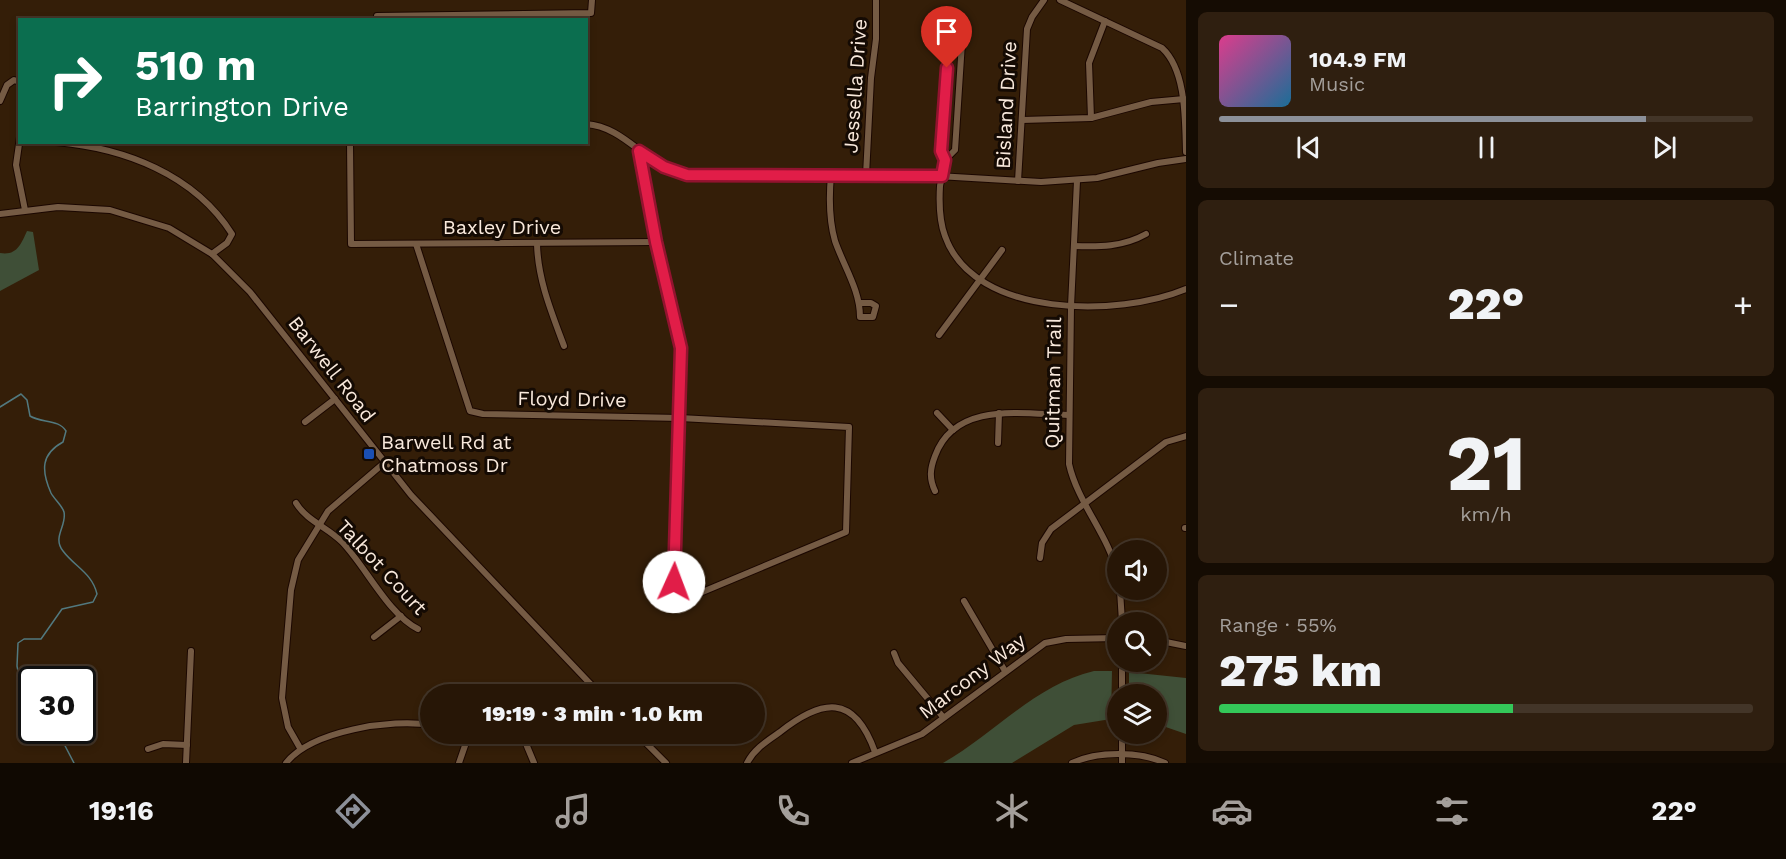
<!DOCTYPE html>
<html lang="en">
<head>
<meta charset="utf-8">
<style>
	:root { --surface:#271606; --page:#2f1f10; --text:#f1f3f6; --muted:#a49f9b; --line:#433528; --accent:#8c9099 }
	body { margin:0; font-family:"Work Sans",sans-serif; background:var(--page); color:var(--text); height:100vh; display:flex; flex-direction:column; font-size:22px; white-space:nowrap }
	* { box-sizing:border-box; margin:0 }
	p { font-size:20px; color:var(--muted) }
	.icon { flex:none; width:33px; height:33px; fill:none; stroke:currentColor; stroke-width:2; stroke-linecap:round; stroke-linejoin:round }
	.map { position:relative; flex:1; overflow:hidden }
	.panel { display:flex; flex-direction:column; gap:12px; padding:12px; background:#150c03; width:600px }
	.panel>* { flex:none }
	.hud { position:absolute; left:18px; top:18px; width:570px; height:126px; border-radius:0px; box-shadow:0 3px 9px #0003,0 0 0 2px var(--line); background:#0b6e4f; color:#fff; overflow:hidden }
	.tools { position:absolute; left:1107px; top:540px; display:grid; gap:12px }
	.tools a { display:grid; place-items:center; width:60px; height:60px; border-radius:50%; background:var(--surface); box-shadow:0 3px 9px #0003,0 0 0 2px var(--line); font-size:30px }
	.speed { position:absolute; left:18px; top:666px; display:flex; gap:12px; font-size:30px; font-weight:700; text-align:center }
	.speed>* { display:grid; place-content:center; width:78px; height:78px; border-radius:50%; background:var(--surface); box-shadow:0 3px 9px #0003,0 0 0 2px var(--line); line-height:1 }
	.speed .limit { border:3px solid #111; border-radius:9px; background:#fff; color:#111 }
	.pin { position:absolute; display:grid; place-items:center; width:51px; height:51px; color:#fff; margin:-62px -26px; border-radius:50% 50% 50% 0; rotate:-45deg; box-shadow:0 0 6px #0007 }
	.pin .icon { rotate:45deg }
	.me { position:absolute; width:66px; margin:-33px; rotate:2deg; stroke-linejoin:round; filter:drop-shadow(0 0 4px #0008) }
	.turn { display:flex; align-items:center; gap:21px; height:126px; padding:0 18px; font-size:27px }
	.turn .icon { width:78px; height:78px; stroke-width:2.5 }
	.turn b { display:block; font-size:42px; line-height:51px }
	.big { font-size:45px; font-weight:800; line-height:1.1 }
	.panel .widget { flex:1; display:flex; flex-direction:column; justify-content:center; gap:9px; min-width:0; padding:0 21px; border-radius:9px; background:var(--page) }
	.panel .dial { align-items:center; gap:0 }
	.dial b { font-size:78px; line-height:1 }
	.song { display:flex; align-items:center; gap:18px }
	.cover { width:72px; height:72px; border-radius:9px; background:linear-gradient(135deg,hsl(330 70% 55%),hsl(200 70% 35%)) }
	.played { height:6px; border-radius:3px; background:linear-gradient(90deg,var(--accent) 80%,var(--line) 80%) }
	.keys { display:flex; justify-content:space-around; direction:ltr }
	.heat { display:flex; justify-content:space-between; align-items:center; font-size:33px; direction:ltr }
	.charge { height:9px; border-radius:4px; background:linear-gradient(90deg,#34c759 55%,var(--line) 0) }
	.trip { position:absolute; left:420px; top:684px; width:345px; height:60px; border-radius:30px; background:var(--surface); box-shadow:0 3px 9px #0003,0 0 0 2px var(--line); font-weight:800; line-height:60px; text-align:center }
	.tabs { display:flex; height:96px; justify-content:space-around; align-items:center; background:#100902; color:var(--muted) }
	.tabs .icon { width:42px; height:42px }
	.tabs .on { color:var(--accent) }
	.tabs b { font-size:27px; color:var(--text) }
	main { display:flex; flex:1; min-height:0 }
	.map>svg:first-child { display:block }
</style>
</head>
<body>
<main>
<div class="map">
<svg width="1186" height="763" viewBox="0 0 1186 763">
	<rect width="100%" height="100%" fill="#341e08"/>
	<g fill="#3f4f37">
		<path d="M27 231 33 232 39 270 0 291V253C17 256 21 244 27 231Z"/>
		<path d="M1094 671H1112L1111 719 1074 725 1012 763H943C995 733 1035 685 1094 671Z"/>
		<path d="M1129 672 1186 678V734L1157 724 1156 694H1129Z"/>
	</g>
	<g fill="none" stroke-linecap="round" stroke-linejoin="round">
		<g stroke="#52797f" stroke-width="1.5">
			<path d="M0 407 21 394 27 400 30 416C41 423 59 419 66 431L63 442C41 454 41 470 51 493 54 499 62 505 64 512 67 526 52 537 63 551 75 567 92 573 97 594L93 602 62 609 41 639H24L18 643 17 666 19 676 31 695 27 721 32 730"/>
			<path d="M32 730 54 734 62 740 74 763"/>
		</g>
		<defs>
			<g id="minor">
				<path d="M1060 0 1162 48C1186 70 1185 118 1186 152"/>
				<path d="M377 16 591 13 592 0"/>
				<path d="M0 101 7 85 14 80 20 82"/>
				<path d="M1091 118 1089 63 1105 21"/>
				<path d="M1022 120 1091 118 1151 102 1184 99"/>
				<path d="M586 124C629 127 649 173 693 175L904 174 1041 182 1097 178 1158 163 1186 159"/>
				<path d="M20 137 16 165 25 210"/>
				<path d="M56 142C124 148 194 174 232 234L227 243 212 254"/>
				<path d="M350 142 351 244 656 242"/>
				<path d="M945 160 955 150 963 27 949 26 941 151C942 154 944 156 944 159 947 167 941 178 940 186 939 203 939 220 945 236 974 319 1120 317 1186 289"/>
				<path d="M831 175C829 197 829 220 835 241 844 267 860 290 860 317H873L876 306 871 303H860"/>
				<path d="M866 175 871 78 876 39V0"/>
				<path d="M1018 181 1027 29 1032 17 1044 0"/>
				<path d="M1077 181 1071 306 1069 464C1078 504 1109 535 1118 576"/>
				<path d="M0 214 58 207 110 210 169 228 212 254 250 292 411 495 600 694"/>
				<path d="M416 244 470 411 483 414 680 418 849 427 846 532 676 603 674 583 680 348 656 242 639 151"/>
				<path d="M537 244C538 280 551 311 564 346"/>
				<path d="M1074 246C1099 247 1123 247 1146 234"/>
				<path d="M939 335 1002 250"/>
				<path d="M937 413 953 430"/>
				<path d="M305 422 335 399"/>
				<path d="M998 443 999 413"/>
				<path d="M935 491C929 478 930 469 935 456 955 401 1023 414 1068 415"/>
				<path d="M296 503C307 521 327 527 342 542 366 567 388 614 418 629"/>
				<path d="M1185 528H1186"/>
				<path d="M1040 558 1042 543 1051 529 1166 442 1186 436"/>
				<path d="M1120 590 1122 622"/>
				<path d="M964 601 1005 671"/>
				<path d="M374 637 401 616"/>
				<path d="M1156 640 1186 646"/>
				<path d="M894 653 898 663 943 717"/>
				<path d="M579 694 590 684"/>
				<path d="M1122 694V662"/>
				<path d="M462 734C488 741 510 745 535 734"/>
				<path d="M637 734 666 763"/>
				<path d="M524 739 534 763"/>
				<path d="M300 748 288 727 282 698 291 590 298 560 328 511 384 463"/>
				<path d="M148 749 163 744 187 745"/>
				<path d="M186 763 191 651"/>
				<path d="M286 763C311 731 393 718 430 725"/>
				<path d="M459 763 469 734"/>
				<path d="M747 763C754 749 767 741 780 732 822 699 854 693 875 752"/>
				<path d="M852 763 922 734 1045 643 1066 639 1118 638"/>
				<path d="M1072 763C1097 751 1140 751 1165 763"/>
				<path d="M1122 763V734"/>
			</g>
		</defs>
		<use href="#minor" stroke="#1b0700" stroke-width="8"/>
		<use href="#minor" stroke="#755b44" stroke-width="6"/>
	</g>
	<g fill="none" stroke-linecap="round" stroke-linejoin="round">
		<defs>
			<path id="route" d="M674 582 681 348 656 242 639 151 664 167 687 175 942 176 945 160 941 151 947 68"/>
		</defs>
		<use href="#route" stroke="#92132f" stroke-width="15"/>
		<use href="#route" stroke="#e11d48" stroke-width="10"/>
	</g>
	<rect fill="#1a4fb4" stroke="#140a03" stroke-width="2" x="363" y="448" width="12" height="12" rx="3"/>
	<g text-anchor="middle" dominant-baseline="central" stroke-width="6" stroke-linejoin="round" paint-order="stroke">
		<g font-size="20" fill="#f9e9dc" stroke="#140a03">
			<text transform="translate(855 86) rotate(-86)">Jessella Drive</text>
			<text transform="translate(1006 105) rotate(-87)">Bisland Drive</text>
			<text x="502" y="227">Baxley Drive</text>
			<text transform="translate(332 369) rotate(52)">Barwell Road</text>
			<text transform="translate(1053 383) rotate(-89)">Quitman Trail</text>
			<text transform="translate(572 399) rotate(1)">Floyd Drive</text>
			<text transform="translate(382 567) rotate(47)">Talbot Court</text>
			<text transform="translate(972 676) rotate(-37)">Marcony Way</text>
		</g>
		<g font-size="20" fill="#f9e9dc" stroke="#140a03" text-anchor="start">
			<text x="381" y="442">Barwell Rd at<tspan x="381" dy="23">Chatmoss Dr</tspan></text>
		</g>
	</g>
</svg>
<div class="tools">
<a><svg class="icon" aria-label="sound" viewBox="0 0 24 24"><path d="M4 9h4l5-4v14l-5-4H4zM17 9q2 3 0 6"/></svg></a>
<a><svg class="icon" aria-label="search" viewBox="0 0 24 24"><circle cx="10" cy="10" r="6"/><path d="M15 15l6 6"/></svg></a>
<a><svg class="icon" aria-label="layers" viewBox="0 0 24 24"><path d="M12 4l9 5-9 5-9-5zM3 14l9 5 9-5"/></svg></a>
</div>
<div class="speed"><div class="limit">30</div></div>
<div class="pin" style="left:947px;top:68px;background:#d93025"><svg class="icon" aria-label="arrive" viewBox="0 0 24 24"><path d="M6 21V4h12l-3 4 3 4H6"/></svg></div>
<svg class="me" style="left:674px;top:582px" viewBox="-20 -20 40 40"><circle r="19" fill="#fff"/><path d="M0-13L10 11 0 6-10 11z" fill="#e11d48"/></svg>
<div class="trip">19:19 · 3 min · 1.0 km</div>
<div class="hud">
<div class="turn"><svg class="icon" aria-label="right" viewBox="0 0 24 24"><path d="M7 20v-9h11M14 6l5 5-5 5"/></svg><div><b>510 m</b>Barrington Drive</div></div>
</div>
</div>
<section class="panel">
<div class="widget">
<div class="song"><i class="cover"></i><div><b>104.9 FM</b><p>Music</p></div></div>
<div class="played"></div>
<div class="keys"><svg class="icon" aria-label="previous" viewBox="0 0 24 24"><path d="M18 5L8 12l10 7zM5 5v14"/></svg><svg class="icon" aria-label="pause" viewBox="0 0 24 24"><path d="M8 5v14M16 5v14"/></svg><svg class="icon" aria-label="next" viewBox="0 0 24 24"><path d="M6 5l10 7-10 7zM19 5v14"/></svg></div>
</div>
<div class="widget"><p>Climate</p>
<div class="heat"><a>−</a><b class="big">22°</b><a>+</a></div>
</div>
<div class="widget dial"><b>21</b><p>km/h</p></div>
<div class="widget"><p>Range · 55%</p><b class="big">275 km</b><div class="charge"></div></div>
</section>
</main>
<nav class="tabs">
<b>19:16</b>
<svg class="icon on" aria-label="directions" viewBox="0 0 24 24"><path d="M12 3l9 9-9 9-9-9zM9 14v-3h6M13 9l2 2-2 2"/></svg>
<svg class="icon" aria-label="music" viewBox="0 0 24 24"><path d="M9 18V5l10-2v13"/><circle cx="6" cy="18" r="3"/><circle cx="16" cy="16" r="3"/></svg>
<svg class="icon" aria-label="phone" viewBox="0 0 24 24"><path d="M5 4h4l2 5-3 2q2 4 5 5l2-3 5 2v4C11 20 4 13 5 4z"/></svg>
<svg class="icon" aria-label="climate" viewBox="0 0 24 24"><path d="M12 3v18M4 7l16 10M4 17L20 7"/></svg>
<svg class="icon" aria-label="car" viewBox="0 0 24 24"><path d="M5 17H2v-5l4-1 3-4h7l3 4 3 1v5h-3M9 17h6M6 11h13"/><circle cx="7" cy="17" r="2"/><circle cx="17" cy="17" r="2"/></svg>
<svg class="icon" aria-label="filters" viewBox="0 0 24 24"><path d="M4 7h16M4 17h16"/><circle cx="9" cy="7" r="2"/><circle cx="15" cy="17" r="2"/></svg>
<b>22°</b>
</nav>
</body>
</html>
